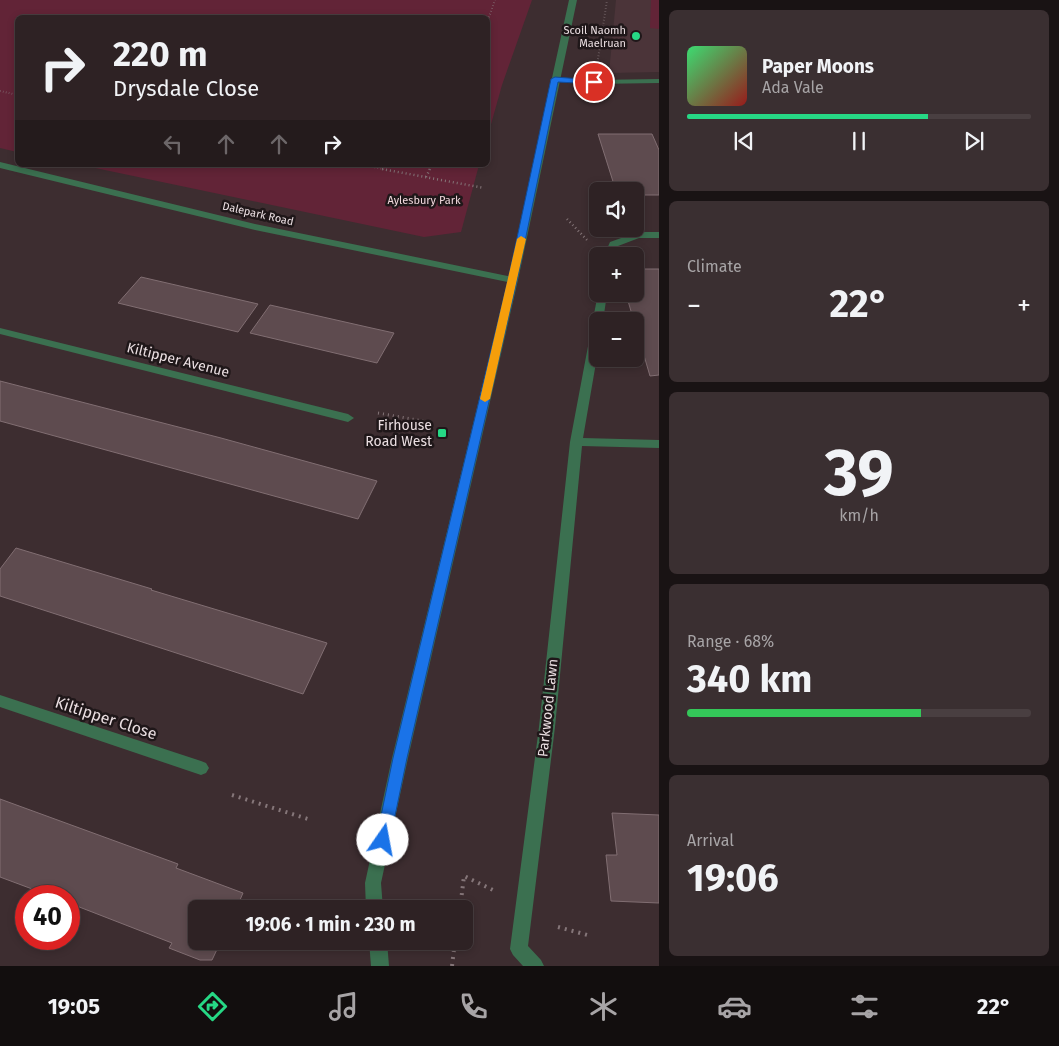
<!DOCTYPE html>
<html lang="en">
<head>
<meta charset="utf-8">
<style>
	:root { --surface:#2e2224; --page:#3a2f31; --text:#f1f3f6; --muted:#a7a4a6; --line:#493f41; --accent:#26d885 }
	body { margin:0; font-family:"Fira Sans",sans-serif; background:var(--page); color:var(--text); height:100vh; display:flex; flex-direction:column; font-size:19px; white-space:nowrap }
	* { box-sizing:border-box; margin:0 }
	p { font-size:16px; color:var(--muted) }
	.icon { flex:none; width:28px; height:28px; fill:none; stroke:currentColor; stroke-width:2; stroke-linecap:round; stroke-linejoin:round }
	.map { position:relative; flex:1; overflow:hidden }
	.panel { display:flex; flex-direction:column; gap:10px; padding:10px; background:#191314; width:400px }
	.panel>* { flex:none }
	.banner { position:absolute; left:15px; top:15px; width:475px; height:152px; border-radius:8px; box-shadow:0 2px 8px #0003,0 0 0 1px var(--line); background:#2e2224; color:var(--text); overflow:hidden }
	.buttons { position:absolute; left:589px; top:182px; display:grid; gap:10px }
	.buttons a { display:grid; place-items:center; width:55px; height:55px; border-radius:8px; background:var(--surface); box-shadow:0 2px 8px #0003,0 0 0 1px var(--line); font-size:25px }
	.speed { position:absolute; left:15px; top:885px; display:flex; gap:10px; font-size:25px; font-weight:700; text-align:center }
	.speed>* { display:grid; place-content:center; width:65px; height:65px; border-radius:50%; background:var(--surface); box-shadow:0 2px 8px #0003,0 0 0 1px var(--line); line-height:1 }
	.speed .limit { border:8px solid #d22; background:#fff; color:#111 }
	.pin { position:absolute; display:grid; place-items:center; width:42px; height:42px; color:#fff; margin:-21px; border:2px solid #fff; border-radius:50%; box-shadow:0 1px 5px #0007 }
	.me { position:absolute; width:55px; margin:-28px; rotate:12deg; stroke-linejoin:round; filter:drop-shadow(0 0 4px #0008) }
	.turn { display:flex; align-items:center; gap:18px; height:105px; padding:0 15px; font-size:22px }
	.turn .icon { width:65px; height:65px; stroke-width:2.5 }
	.turn b { display:block; font-size:35px; line-height:42px }
	.lanes { display:flex; align-items:center; height:48px; padding:0 15px; background:#0003; justify-content:center; gap:25px; direction:ltr }
	.lanes .off { opacity:.35 }
	.big { font-size:38px; font-weight:700; line-height:1.1 }
	.panel .card { flex:1; display:flex; flex-direction:column; justify-content:center; gap:8px; min-width:0; padding:0 18px; border-radius:8px; background:var(--page) }
	.panel .dial { align-items:center; gap:0 }
	.dial b { font-size:65px; line-height:1 }
	.song { display:flex; align-items:center; gap:15px }
	.cover { width:60px; height:60px; border-radius:8px; background:linear-gradient(135deg,hsl(140 70% 55%),hsl(0 70% 35%)) }
	.played { height:5px; border-radius:2px; background:linear-gradient(90deg,var(--accent) 70%,var(--line) 70%) }
	.keys { display:flex; justify-content:space-around; direction:ltr }
	.heat { display:flex; justify-content:space-between; align-items:center; font-size:28px; direction:ltr }
	.charge { height:8px; border-radius:4px; background:linear-gradient(90deg,#34c759 68%,var(--line) 0) }
	.trip { position:absolute; left:188px; top:900px; width:285px; height:50px; border-radius:8px; background:var(--surface); box-shadow:0 2px 8px #0003,0 0 0 1px var(--line); font-weight:700; line-height:50px; text-align:center }
	.tabs { display:flex; height:80px; justify-content:space-around; align-items:center; background:#120e0e; color:var(--muted) }
	.tabs .icon { width:35px; height:35px }
	.tabs .current { color:var(--accent) }
	.tabs b { font-size:22px; color:var(--text) }
	main { display:flex; flex:1; min-height:0 }
	.map>svg:first-child { display:block }
</style>
</head>
<body>
<main>
<div class="map">
<svg width="659" height="966" viewBox="0 0 659 966">
	<rect width="100%" height="100%" fill="#3d2d30"/>
	<path fill="#4b3439" d="M616 0H659V72L609 73Z"/>
	<g fill="#622437">
		<path d="M0 0H532L502 85 488 135V18H18L17 152 0 148Z"/>
		<path d="M651 0H659V29L650 28Z"/>
		<path d="M81 165H479L461 232 424 237Z"/>
	</g>
	<g fill="#5e4b4f" stroke="#816e72">
		<path d="M598 134H652L659 150V195H635V191H616Z"/>
		<path d="M635 269H659V375L650 376 626 294H635Z"/>
		<path d="M141 277 258 304 238 332 118 303Z"/>
		<path d="M270 305 367 327 394 333 377 363 250 333Z"/>
		<path d="M0 381 221 438 377 481 358 519 0 421Z"/>
		<path d="M16 548 152 589 151 590 327 643 303 694 0 596V569Z"/>
		<path d="M0 799 178 864 176 868 243 893 236 909H196V941H221L212 960H200L169 948 172 943 69 903V896H51L0 877Z"/>
		<path d="M612 813 659 815V903L611 901 606 855H617Z"/>
	</g>
	<g fill="none" stroke-linecap="round" stroke-linejoin="round">
		<g stroke="#857679" stroke-width="2" stroke-dasharray="0.5 2.5" stroke-linecap="butt">
			<path d="M488 20 495 0"/>
			<path d="M598 59 607 0"/>
			<path d="M0 91 18 95"/>
			<path d="M363 165 388 170"/>
			<path d="M429 170 431 165"/>
		</g>
		<g stroke="#857679" stroke-width="2.5" stroke-dasharray="1 3" stroke-linecap="butt">
			<path d="M382 169 484 188"/>
			<path d="M426 177 430 169"/>
			<path d="M567 219 588 241"/>
		</g>
		<path stroke="#857679" stroke-width="3" stroke-dasharray="1 4" stroke-linecap="butt" d="M378 413 423 421"/>
		<g stroke="#857679" stroke-width="4" stroke-dasharray="2 5" stroke-linecap="butt">
			<path d="M232 795 308 819"/>
			<path d="M460 909 464 876 493 890"/>
			<path d="M558 927 591 936"/>
			<path d="M452 966 455 941"/>
		</g>
		<g fill="#3b7050" fill-rule="evenodd">
			<path d="M552 77 594 80 659 79V83L594 84 555 81H552Z"/>
			<path d="M0 162 255 224 513 277 518 280 513 283 255 230 0 168Z"/>
			<path d="M638 232H659V238H639L618 246 614 256H604L610 242Z"/>
			<path d="M598 293 607 294 603 321H598V351L583 438 659 440V448L582 446 555 727 528 946 541 960 544 966H523L513 955 510 949 539 727 570 442Z"/>
			<path d="M0 328 348 414 354 418 348 422 0 334Z"/>
			<path d="M0 695 201 761 206 763 209 768 206 773 201 775 0 707Z"/>
		</g>
		<g fill="#3b7050" fill-rule="evenodd">
			<path d="M569 0H577L518 280 408 758 381 883 383 909H366L365 883 392 758 508 280Z"/>
			<path d="M369 941H387L389 966H371Z"/>
		</g>
	</g>
	<path fill="#1a73e8" stroke="#114b97" d="M555 77 594 80 598 82 594 84 558 82 517 280 407 758 390 840 388 845 383 847 378 845 376 840 393 758 508 280 551 79Z"/>
	<path fill="#f59e0b" d="M521 236 526 239 490 399 485 402 480 399 517 239Z"/>
	<g fill="#26d885" stroke="#1f1719" stroke-width="2">
		<circle cx="636" cy="36" r="5"/>
		<rect x="437" y="428" width="10" height="10" rx="2.5"/>
	</g>
	<g text-anchor="middle" dominant-baseline="central" stroke-width="5" stroke-linejoin="round" paint-order="stroke">
		<g font-size="11" fill="#eadee1" stroke="#1f1719" text-anchor="end">
			<text x="626" y="30">Scoil Naomh<tspan x="626" dy="13">Maelruan</tspan></text>
		</g>
		<g font-size="11" fill="#f1d8dd" stroke="#1f1719">
			<text x="424" y="200">Aylesbury Park</text>
		</g>
		<g font-size="11" fill="#eadee1" stroke="#1f1719">
			<text transform="translate(258 214) rotate(13)">Dalepark Road</text>
		</g>
		<g font-size="14" fill="#eadee1" stroke="#1f1719">
			<text transform="translate(178 360) rotate(14)">Kiltipper Avenue</text>
			<text transform="translate(548 708) rotate(-84)">Parkwood Lawn</text>
		</g>
		<g font-size="14" fill="#eadee1" stroke="#1f1719" text-anchor="end">
			<text x="432" y="425">Firhouse<tspan x="432" dy="16">Road West</tspan></text>
		</g>
		<g font-size="16" fill="#eadee1" stroke="#1f1719">
			<text transform="translate(106 718) rotate(18)">Kiltipper Close</text>
		</g>
	</g>
</svg>
<div class="buttons">
<a><svg class="icon" aria-label="sound" viewBox="0 0 24 24"><path d="M4 9h4l5-4v14l-5-4H4zM17 9q2 3 0 6"/></svg></a>
<a>+</a>
<a>−</a>
</div>
<div class="speed"><div class="limit">40</div></div>
<div class="pin" style="left:594px;top:82px;background:#d93025"><svg class="icon" aria-label="arrive" viewBox="0 0 24 24"><path d="M6 21V4h12l-3 4 3 4H6"/></svg></div>
<svg class="me" style="left:383px;top:840px" viewBox="-20 -20 40 40"><circle r="19" fill="#fff"/><path d="M0-13L10 11 0 6-10 11z" fill="#1a73e8"/></svg>
<div class="trip">19:06 · 1 min · 230 m</div>
<div class="banner">
<div class="turn"><svg class="icon" aria-label="right" viewBox="0 0 24 24"><path d="M7 20v-9h11M14 6l5 5-5 5"/></svg><div><b>220 m</b>Drysdale Close</div></div>
<div class="lanes"><svg class="icon off" aria-label="left" viewBox="0 0 24 24"><path d="M17 20v-9H6M10 6l-5 5 5 5"/></svg><svg class="icon off" aria-label="ahead" viewBox="0 0 24 24"><path d="M12 20V5M6 11l6-6 6 6"/></svg><svg class="icon off" aria-label="ahead" viewBox="0 0 24 24"><path d="M12 20V5M6 11l6-6 6 6"/></svg><svg class="icon" aria-label="right" viewBox="0 0 24 24"><path d="M7 20v-9h11M14 6l5 5-5 5"/></svg></div>
</div>
</div>
<section class="panel">
<div class="card">
<div class="song"><i class="cover"></i><div><b>Paper Moons</b><p>Ada Vale</p></div></div>
<div class="played"></div>
<div class="keys"><svg class="icon" aria-label="previous" viewBox="0 0 24 24"><path d="M18 5L8 12l10 7zM5 5v14"/></svg><svg class="icon" aria-label="pause" viewBox="0 0 24 24"><path d="M8 5v14M16 5v14"/></svg><svg class="icon" aria-label="next" viewBox="0 0 24 24"><path d="M6 5l10 7-10 7zM19 5v14"/></svg></div>
</div>
<div class="card"><p>Climate</p>
<div class="heat"><a>−</a><b class="big">22°</b><a>+</a></div>
</div>
<div class="card dial"><b>39</b><p>km/h</p></div>
<div class="card"><p>Range · 68%</p><b class="big">340 km</b><div class="charge"></div></div>
<div class="card"><p>Arrival</p><b class="big">19:06</b></div>
</section>
</main>
<nav class="tabs">
<b>19:05</b>
<svg class="icon current" aria-label="directions" viewBox="0 0 24 24"><path d="M12 3l9 9-9 9-9-9zM9 14v-3h6M13 9l2 2-2 2"/></svg>
<svg class="icon" aria-label="music" viewBox="0 0 24 24"><path d="M9 18V5l10-2v13"/><circle cx="6" cy="18" r="3"/><circle cx="16" cy="16" r="3"/></svg>
<svg class="icon" aria-label="phone" viewBox="0 0 24 24"><path d="M5 4h4l2 5-3 2q2 4 5 5l2-3 5 2v4C11 20 4 13 5 4z"/></svg>
<svg class="icon" aria-label="climate" viewBox="0 0 24 24"><path d="M12 3v18M4 7l16 10M4 17L20 7"/></svg>
<svg class="icon" aria-label="car" viewBox="0 0 24 24"><path d="M5 17H2v-5l4-1 3-4h7l3 4 3 1v5h-3M9 17h6M6 11h13"/><circle cx="7" cy="17" r="2"/><circle cx="17" cy="17" r="2"/></svg>
<svg class="icon" aria-label="filters" viewBox="0 0 24 24"><path d="M4 7h16M4 17h16"/><circle cx="9" cy="7" r="2"/><circle cx="15" cy="17" r="2"/></svg>
<b>22°</b>
</nav>
</body>
</html>
